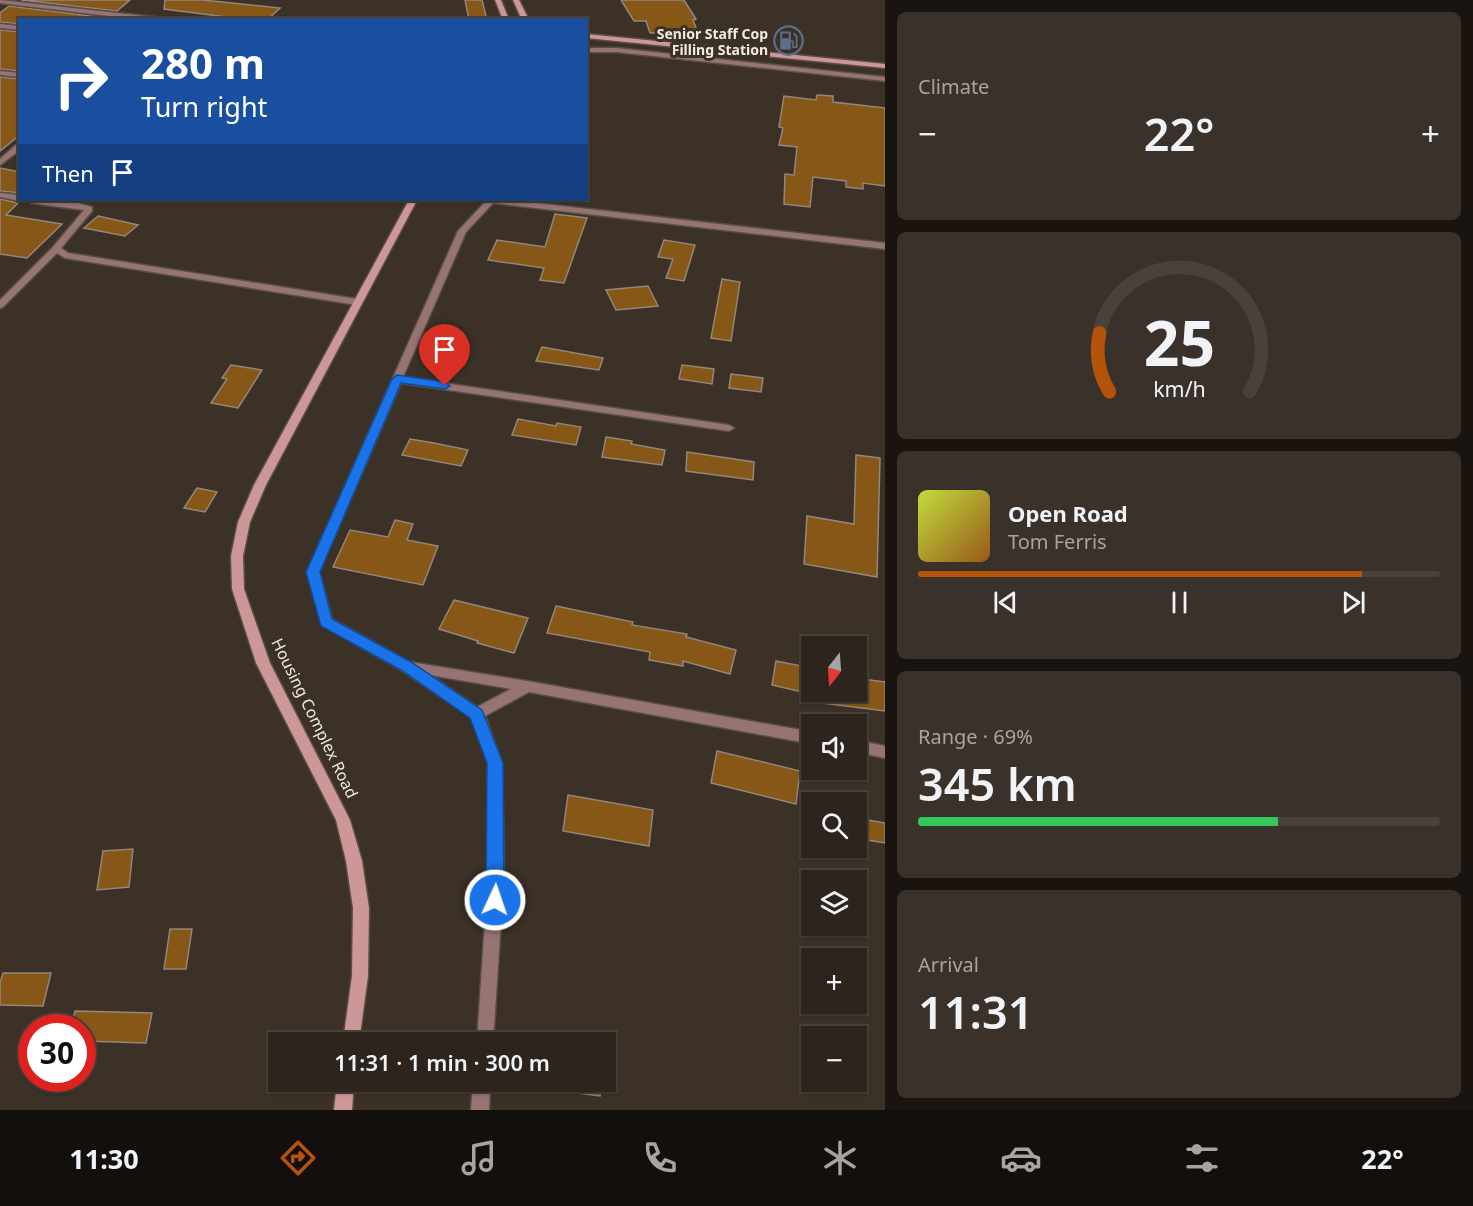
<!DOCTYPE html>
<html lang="en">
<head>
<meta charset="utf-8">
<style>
	:root { --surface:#2d251d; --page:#39312a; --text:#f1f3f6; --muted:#a7a5a4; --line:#48423b; --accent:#b45309 }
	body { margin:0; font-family:"Noto Sans",sans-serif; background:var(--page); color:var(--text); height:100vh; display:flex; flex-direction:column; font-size:22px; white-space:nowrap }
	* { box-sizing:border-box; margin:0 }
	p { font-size:20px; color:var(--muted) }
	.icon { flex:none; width:33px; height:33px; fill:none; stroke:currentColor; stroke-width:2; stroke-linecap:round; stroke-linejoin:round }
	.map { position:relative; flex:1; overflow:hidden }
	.details { display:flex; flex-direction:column; gap:12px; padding:12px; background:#191410; width:588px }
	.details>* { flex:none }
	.top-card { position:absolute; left:18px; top:18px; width:570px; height:183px; border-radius:0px; box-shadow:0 2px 4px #0004,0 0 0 2px var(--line); background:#1a4fa0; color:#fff; overflow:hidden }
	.needle { width:39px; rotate:197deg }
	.fabs { position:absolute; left:801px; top:636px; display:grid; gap:12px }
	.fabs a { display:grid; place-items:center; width:66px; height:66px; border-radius:0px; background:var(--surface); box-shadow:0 2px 4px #0004,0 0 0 2px var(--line); font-size:30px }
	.speed { position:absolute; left:18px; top:1014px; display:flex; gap:12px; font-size:30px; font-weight:700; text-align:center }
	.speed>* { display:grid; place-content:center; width:78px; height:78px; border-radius:50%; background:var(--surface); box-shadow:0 2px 4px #0004,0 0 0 2px var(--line); line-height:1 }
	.speed .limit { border:9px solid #d22; background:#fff; color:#111 }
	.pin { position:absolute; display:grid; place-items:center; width:51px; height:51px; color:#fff; margin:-62px -26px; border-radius:50% 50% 50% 0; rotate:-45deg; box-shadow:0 0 6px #0007 }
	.pin .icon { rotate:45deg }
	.me { position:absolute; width:66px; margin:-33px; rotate:3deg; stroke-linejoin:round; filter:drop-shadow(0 0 4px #0008) }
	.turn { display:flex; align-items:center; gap:21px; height:126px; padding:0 24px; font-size:27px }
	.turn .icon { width:78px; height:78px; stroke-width:2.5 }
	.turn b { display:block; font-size:42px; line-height:51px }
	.then { display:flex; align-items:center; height:57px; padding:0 24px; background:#0003; gap:12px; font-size:22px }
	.big { font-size:45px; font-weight:600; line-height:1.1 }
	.details .card { flex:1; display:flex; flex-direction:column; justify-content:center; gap:9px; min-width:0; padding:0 21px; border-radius:9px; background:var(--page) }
	.details .dial { align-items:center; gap:0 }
	.dial svg { height:156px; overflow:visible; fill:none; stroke:var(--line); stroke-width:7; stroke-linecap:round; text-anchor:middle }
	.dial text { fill:var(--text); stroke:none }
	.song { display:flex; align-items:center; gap:18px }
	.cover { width:72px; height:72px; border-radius:9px; background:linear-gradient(135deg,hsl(70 70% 55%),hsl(30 70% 35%)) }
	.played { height:6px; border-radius:3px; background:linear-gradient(90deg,var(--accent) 85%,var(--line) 85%) }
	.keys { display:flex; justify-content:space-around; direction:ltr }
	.heat { display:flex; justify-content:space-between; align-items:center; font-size:33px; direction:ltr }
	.charge { height:9px; border-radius:4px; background:linear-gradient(90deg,#34c759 69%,var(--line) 0) }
	.trip { position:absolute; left:268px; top:1032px; width:348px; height:60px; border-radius:0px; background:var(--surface); box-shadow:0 2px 4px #0004,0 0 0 2px var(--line); font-weight:600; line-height:60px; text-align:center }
	.tabs { display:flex; height:96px; justify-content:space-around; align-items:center; background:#120f0c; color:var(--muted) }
	.tabs .icon { width:42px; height:42px }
	.tabs .current { color:var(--accent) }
	.tabs b { font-size:27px; color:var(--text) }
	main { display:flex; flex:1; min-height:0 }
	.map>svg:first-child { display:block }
</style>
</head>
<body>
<main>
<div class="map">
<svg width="885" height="1110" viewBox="0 0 885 1110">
	<rect width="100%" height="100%" fill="#3c3127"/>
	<g fill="#875718" stroke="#93877a" stroke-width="1.5">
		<path d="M21 0H130L117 11Z"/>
		<path d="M165 0H203L280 8 267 20H250L164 9Z"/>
		<path d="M465 0H482L487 20H469Z"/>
		<path d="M621 0H684L696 19 693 20 698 33H650L646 21H634Z"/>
		<path d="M9 6 107 18 20 20V24L0 22V13Z"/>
		<path d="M0 30 20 32V71L0 69Z"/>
		<path d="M0 77 20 79V135L0 151Z"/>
		<path d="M817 95 833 96V102L885 108V186L863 183V189L846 187V181L813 177 810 207 784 204 785 174 794 175 797 147 779 145 783 128 779 127 784 96 816 100Z"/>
		<path d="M0 168 20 172V193L0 191Z"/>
		<path d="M0 199 18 203 6 215 62 224 27 258 0 254Z"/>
		<path d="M555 214 587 218 564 283 540 280 544 268 488 260 497 240 545 247Z"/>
		<path d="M98 216 138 225 125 236 84 228Z"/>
		<path d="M664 240 695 245 684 281 666 278 673 259 658 257Z"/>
		<path d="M722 279 740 282 731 341 711 338Z"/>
		<path d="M648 286 658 306 616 310 606 290Z"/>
		<path d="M542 347 603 358 599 370 536 361Z"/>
		<path d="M231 365 262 370 238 408 211 403 227 379 222 378Z"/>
		<path d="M682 365 714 369 712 384 679 379Z"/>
		<path d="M731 374 763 378 761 392 729 388Z"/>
		<path d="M518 419 556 426 557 423 581 427 576 445 512 435Z"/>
		<path d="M606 437 632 441 631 444 665 450 662 465 602 457Z"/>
		<path d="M410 439 434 443 468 450 461 466 402 455Z"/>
		<path d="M687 452 754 462 753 480 686 471Z"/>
		<path d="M856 455 880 458 877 577 804 564 807 516 854 524Z"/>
		<path d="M197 488 217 492 205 512 184 508Z"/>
		<path d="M395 520 413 524 407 540 438 546 423 585 333 567 350 530 388 537Z"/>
		<path d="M454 600 528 618 514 653 477 643 478 641 439 629Z"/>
		<path d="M556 606 633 622 632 625 687 634 686 637 736 650 730 674 683 661V666L649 660 650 652 547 633Z"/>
		<path d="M776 661 812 668V692H856V678L885 682V711L807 701V693L772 685Z"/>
		<path d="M717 751 800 771 796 804 711 783Z"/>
		<path d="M568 795 653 810 649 846 563 831Z"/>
		<path d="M856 818 885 823V843L856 838Z"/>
		<path d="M133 849 129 887 97 890 103 851Z"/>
		<path d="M170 929H192L186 969H164Z"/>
		<path d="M3 973H51L43 1006 0 1005V983Z"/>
		<path d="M75 1011 152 1013 146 1043 82 1041V1028H71Z"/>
		<path d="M556 1082H601L600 1096 555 1090Z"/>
	</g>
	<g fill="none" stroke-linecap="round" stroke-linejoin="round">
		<defs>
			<g id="street">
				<path d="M0 0 163 18 166 20H142L0 3Z"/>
				<path d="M0 24 20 26V30L0 28Z"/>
				<path d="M586 48H616L885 77V81L616 52H586Z"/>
				<path d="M0 71 20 73V77L0 75Z"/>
				<path d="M17 144H20V150L0 165V159Z"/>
				<path d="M0 193 20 195V200H23L20 201 0 197Z"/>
				<path d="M27 200C48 198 71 200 92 207V211L61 248 68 253 357 299 362 302 357 305 65 258 57 253 3 307 0 308V300L53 247 84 210 31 203Z"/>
				<path d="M487 200H510L885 243V249L493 203 466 232 403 377 729 425 734 428 729 431 401 383 319 572 332 619 410 662 527 681 812 732V744L529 692 485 716 502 763 504 876 493 1042H477L488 876V763L471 717 401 670 322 625 307 572 458 231ZM430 675 511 689 477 707Z"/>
				<path d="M856 740 885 746V758L856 752Z"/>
				<path d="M473 1082H490L489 1110H471Z"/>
			</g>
			<g id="secondary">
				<path d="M495 0H501L509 20H503Z"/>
				<path d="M513 0H519L529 20H522Z"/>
				<path d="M586 34 885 64V68L586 38Z"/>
				<path d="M409 200H417L266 485 250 522 243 556 244 589 270 663 350 820 362 861 369 908 368 976 359 1042H343L352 976 353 908 346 861 336 820 256 663 232 589 231 556 238 522 254 485Z"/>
				<path d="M337 1082H354L352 1110H334Z"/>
			</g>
		</defs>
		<use href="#street" stroke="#594e45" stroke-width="3"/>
		<use href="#secondary" stroke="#594e45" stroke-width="3"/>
		<use href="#street" fill="#967473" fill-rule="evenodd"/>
		<use href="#secondary" fill="#ce9797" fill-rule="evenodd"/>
	</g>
	<path fill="#1a73e8" stroke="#114b97" stroke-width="1.5" d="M397 375 445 382 450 386 445 389 401 383 320 572 332 619 411 662 482 710 503 763 504 900 501 906 495 908 488 906 486 900 487 763 470 718 401 670 321 626 306 572 392 379Z"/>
	<defs>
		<symbol id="fuel-ring" viewBox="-11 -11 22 22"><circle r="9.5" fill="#3c3127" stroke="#5c6f8a" stroke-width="1.5"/><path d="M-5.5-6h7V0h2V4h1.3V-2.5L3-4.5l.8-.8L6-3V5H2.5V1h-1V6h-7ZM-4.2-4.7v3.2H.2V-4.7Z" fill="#5c6f8a"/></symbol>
	</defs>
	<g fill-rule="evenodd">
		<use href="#fuel-ring" x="772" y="24" width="33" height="33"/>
	</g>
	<g text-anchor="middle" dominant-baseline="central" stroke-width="6" stroke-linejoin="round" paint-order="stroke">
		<g font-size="14" font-weight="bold" fill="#f1e9e2" stroke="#3c3127" text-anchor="end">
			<text x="768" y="33">Senior Staff Cop<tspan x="768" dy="16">Filling Station</tspan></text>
		</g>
		<g font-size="16" fill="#f1e9e2" stroke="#3c3127">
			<text transform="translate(315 718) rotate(64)">Housing Complex Road</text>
		</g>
	</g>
</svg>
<div class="fabs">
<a><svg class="needle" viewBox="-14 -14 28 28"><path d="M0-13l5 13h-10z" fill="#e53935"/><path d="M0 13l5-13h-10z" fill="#a7a5a4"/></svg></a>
<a><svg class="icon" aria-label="sound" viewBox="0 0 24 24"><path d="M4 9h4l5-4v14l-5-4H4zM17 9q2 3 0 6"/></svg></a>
<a><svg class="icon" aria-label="search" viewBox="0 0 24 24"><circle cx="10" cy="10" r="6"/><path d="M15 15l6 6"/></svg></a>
<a><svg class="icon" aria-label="layers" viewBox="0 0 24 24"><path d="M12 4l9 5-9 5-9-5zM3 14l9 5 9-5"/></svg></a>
<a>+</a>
<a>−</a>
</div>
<div class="speed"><div class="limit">30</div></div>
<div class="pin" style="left:445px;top:386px;background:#d93025"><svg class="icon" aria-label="arrive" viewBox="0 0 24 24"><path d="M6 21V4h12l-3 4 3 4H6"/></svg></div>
<svg class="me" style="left:495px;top:900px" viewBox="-20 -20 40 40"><circle r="17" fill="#1a73e8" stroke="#fff" stroke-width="3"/><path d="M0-11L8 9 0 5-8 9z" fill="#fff"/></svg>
<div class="trip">11:31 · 1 min · 300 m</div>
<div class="top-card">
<div class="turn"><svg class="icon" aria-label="right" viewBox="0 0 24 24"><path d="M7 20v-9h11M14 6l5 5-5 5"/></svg><div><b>280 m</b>Turn right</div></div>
<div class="then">Then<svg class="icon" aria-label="arrive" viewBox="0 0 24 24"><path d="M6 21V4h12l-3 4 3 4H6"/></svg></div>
</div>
</div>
<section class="details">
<div class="card"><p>Climate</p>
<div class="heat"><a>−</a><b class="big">22°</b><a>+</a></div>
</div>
<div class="card dial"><svg viewBox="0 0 100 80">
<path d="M14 69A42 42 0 1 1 86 69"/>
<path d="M14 69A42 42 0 0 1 9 39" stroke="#b45309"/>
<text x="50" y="56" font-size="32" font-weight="700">25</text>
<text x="50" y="72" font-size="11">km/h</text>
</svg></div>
<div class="card">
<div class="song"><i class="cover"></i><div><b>Open Road</b><p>Tom Ferris</p></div></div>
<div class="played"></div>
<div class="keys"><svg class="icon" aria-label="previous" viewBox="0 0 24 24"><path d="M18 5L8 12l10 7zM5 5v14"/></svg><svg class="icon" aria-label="pause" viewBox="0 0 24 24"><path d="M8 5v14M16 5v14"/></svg><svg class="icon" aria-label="next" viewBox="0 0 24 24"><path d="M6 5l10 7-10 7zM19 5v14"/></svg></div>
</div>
<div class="card"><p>Range · 69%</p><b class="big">345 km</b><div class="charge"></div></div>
<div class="card"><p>Arrival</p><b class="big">11:31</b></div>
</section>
</main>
<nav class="tabs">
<b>11:30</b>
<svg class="icon current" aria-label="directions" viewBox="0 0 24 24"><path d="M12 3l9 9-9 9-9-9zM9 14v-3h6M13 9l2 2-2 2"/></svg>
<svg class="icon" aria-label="music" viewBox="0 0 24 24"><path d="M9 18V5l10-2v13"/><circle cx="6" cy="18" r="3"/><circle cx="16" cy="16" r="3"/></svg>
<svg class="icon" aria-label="phone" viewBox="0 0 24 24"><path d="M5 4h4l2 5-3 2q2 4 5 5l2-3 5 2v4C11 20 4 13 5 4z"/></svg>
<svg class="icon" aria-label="climate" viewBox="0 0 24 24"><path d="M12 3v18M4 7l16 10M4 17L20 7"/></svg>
<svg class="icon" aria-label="car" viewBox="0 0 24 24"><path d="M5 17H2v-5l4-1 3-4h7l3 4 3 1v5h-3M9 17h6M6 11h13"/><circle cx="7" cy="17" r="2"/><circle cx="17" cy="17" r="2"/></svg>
<svg class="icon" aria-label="filters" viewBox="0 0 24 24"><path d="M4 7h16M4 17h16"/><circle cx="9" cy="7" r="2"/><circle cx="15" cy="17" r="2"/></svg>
<b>22°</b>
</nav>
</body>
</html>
